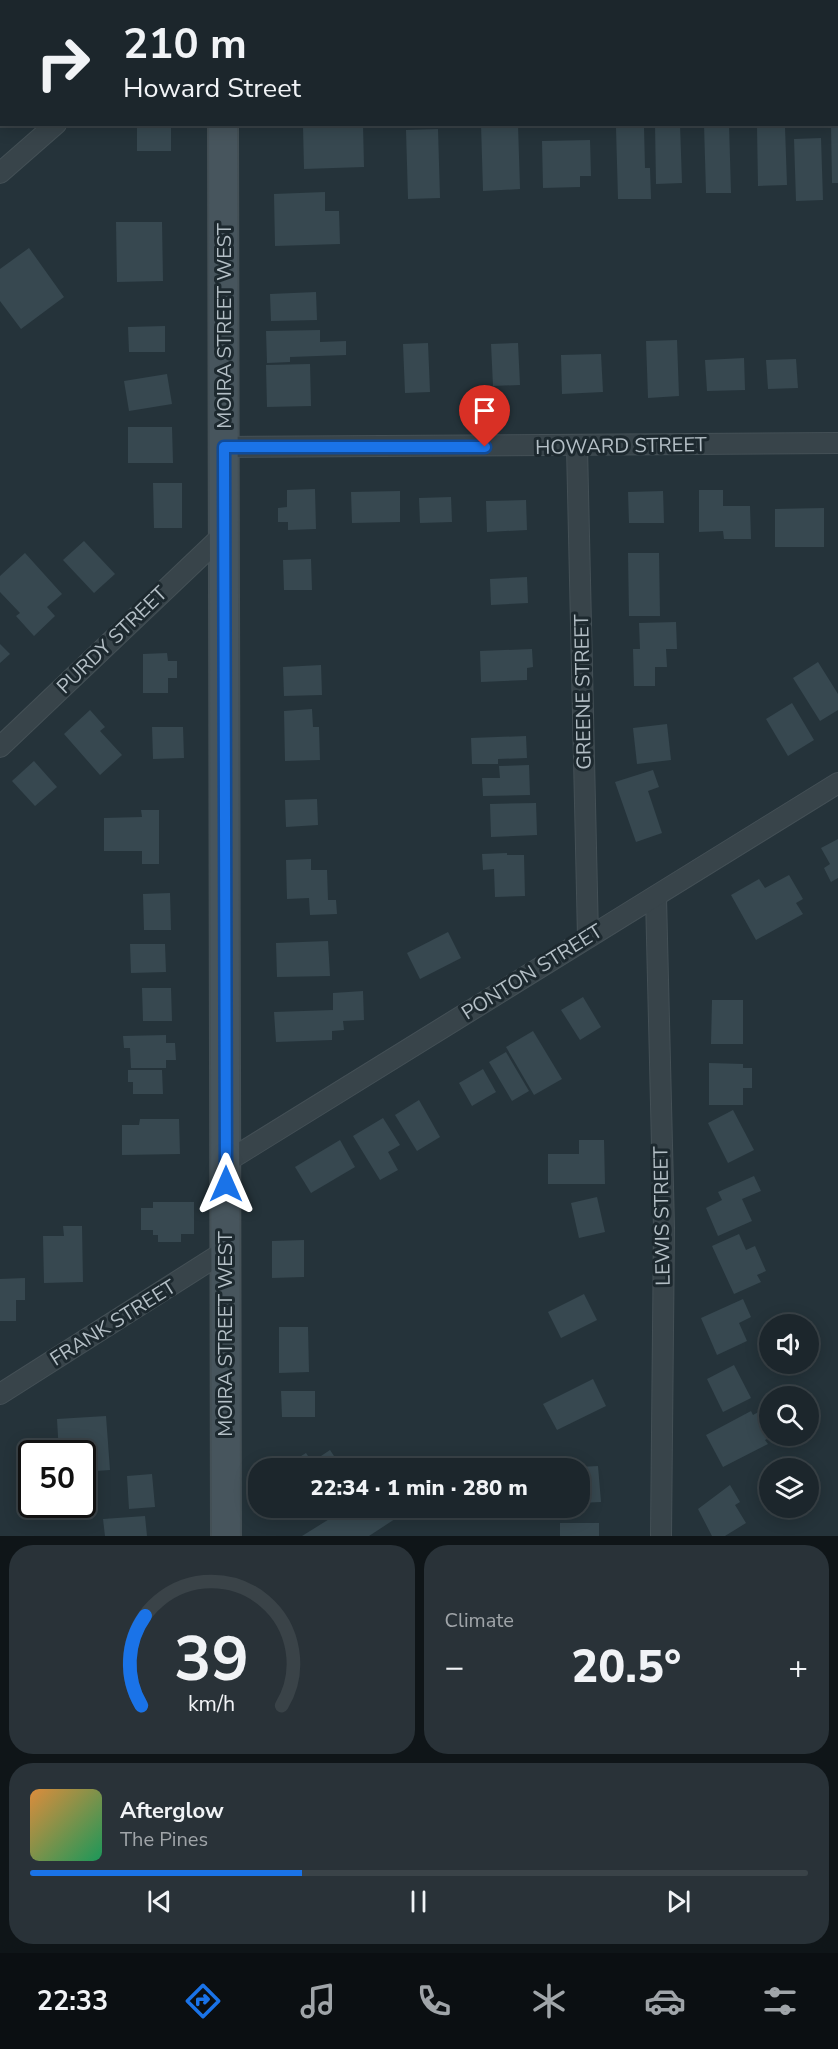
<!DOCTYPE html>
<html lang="en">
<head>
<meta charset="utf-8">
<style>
	:root { --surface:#1c262c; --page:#293238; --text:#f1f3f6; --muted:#a0a5a9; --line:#3a4348; --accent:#1a73e8 }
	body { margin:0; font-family:"Nunito Sans",sans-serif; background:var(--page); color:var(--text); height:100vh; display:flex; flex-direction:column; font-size:22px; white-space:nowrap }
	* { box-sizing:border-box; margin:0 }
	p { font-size:20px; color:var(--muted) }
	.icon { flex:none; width:33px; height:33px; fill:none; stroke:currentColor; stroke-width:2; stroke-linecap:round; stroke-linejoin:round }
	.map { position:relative; height:1536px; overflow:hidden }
	.details { display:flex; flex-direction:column; gap:9px; padding:9px; background:#0f1518; flex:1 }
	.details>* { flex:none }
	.top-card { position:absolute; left:0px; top:0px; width:838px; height:126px; box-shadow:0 3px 15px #0003,0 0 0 2px var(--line); background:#1c262c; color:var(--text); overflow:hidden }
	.tools { position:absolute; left:759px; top:1314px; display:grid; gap:12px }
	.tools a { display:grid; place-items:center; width:60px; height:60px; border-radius:50%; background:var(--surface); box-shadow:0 3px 15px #0003,0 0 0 2px var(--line); font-size:30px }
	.speed { position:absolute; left:18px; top:1440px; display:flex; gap:12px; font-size:30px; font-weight:700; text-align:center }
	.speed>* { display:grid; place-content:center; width:78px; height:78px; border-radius:50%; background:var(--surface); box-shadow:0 3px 15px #0003,0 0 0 2px var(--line); line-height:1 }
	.speed .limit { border:3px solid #111; border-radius:9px; background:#fff; color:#111 }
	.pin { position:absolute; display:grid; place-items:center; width:51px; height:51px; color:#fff; margin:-62px -26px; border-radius:50% 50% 50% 0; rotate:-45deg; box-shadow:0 0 6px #0007 }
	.pin .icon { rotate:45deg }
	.me { position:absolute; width:66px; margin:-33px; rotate:0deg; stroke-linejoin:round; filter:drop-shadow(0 0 4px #0008) }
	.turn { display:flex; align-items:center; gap:21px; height:126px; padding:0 24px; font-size:27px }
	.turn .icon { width:78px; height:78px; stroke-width:2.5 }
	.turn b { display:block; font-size:42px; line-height:51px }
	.big { font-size:45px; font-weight:800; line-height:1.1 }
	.details .widget { flex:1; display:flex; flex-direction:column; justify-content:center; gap:9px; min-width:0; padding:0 21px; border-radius:24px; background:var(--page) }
	.details .dial { align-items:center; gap:0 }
	.dial svg { height:156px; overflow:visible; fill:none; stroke:var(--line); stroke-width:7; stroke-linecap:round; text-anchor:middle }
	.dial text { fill:var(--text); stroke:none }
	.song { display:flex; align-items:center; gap:18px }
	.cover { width:72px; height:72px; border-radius:9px; background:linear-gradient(135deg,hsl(30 70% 55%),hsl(150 70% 35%)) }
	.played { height:6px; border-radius:3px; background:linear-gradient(90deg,var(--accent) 35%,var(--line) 35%) }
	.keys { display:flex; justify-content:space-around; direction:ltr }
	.heat { display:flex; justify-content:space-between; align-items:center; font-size:33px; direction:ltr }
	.details .tiles { flex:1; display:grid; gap:9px; grid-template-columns:1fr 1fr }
	.widget:last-child { grid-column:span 2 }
	.trip { position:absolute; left:248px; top:1458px; width:342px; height:60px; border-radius:24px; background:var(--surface); box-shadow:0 3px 15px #0003,0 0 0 2px var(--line); font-weight:800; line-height:60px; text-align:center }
	.tabs { display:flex; height:96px; justify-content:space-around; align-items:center; background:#0b0f12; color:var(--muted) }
	.tabs .icon { width:42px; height:42px }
	.tabs .selected { color:var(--accent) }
	.tabs b { font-size:27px; color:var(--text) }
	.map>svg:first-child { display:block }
</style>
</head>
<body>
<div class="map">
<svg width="838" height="1536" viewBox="0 0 838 1536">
	<rect width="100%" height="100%" fill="#25333a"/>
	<g fill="#374850">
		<rect x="137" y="124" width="34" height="27"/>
		<path d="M481 124H518L520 189 483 191Z"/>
		<path d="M655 124H680L682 183 656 184Z"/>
		<path d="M704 124H729L731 193H706Z"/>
		<path d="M831 124H838V183H832Z"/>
		<path d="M363 125 364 167 304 169 303 126Z"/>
		<path d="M644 127 645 168H650L651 199H618L616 128Z"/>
		<path d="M757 127H785L787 185 758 186Z"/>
		<path d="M438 129 440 198 408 199 406 130Z"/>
		<path d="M821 138 823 200 796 201 794 139Z"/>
		<path d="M590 140 591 176H580V187L543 188 542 141Z"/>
		<path d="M325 192V211H339L340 244 275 246 274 194Z"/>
		<path d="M116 222H162L163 281 117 282Z"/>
		<path d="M29 248 64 297 21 329 0 301V269Z"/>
		<path d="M316 292 317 320 271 321 270 294Z"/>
		<path d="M165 326V352H129L128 327Z"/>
		<path d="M320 330V342L346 341V355L290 357V362L267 363 266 331Z"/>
		<path d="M677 340 679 396 648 398 646 341Z"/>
		<path d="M428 343 430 392 405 393 403 344Z"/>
		<path d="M518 343 520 385 493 386 491 344Z"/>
		<path d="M601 354 603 392 562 394 561 355Z"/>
		<path d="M744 358 745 390 707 391 705 360Z"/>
		<path d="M796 359 798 388 768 389 766 360Z"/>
		<path d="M310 364 311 406 267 407 266 365Z"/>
		<path d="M167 374 172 404 129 411 124 381Z"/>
		<path d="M128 427H172L173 463H128Z"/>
		<path d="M153 483H182V528H154Z"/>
		<path d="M315 489 316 529 288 530V522H278V508L287 507V490Z"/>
		<path d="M699 490H723V506H750L751 539H724L723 531 699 532Z"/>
		<path d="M400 491V522L352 523 351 492Z"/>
		<path d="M663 491 664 523H629L628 492Z"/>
		<path d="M451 497 452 522 420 523 419 498Z"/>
		<path d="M526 500 527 530 487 532 486 501Z"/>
		<path d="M824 508V547H775V509Z"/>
		<path d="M84 541 115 574 94 593 63 560Z"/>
		<path d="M25 553 62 594 47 607 55 616 34 636 16 616 20 613 0 592V576Z"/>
		<path d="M628 553H659L660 616H629Z"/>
		<path d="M311 559 312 590H284L283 560Z"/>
		<path d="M527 577 528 603 491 605 490 579Z"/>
		<path d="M676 622 677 649H666L667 667H655V686H634L633 649H640L639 623Z"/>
		<path d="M0 644 10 654 0 663Z"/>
		<path d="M532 649 533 667 527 668V680L481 682 480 651Z"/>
		<path d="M167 653 168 661H177V678H168V693H143V654Z"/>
		<path d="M818 662 838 694V710L820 721 793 678Z"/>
		<path d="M321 665 322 695 284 696 283 667Z"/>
		<path d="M792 703 814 740 788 756 766 719Z"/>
		<path d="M312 709 313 727H319L320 760 285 761 284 711Z"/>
		<path d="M90 710 105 727 100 731 122 755 100 775 64 734Z"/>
		<path d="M667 724 671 760 637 764 633 728Z"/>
		<path d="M152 727H183L184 758 153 759Z"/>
		<path d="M526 736 527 758 498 759V764H472L471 738Z"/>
		<path d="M34 761 57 787 35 806 12 781Z"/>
		<path d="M529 765 530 795 483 796 482 778H500L499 766Z"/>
		<path d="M653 770 659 787 648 791 662 833 636 842 615 782Z"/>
		<path d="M317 799 318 825 286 827 285 800Z"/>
		<path d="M536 803 537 835 491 837 490 804Z"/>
		<path d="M141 810H159V864H142V851H104V818L142 817Z"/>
		<path d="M838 839V878L831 882 824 868 830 864 821 848Z"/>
		<path d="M507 853V855H524L525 896 495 897 494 869 483 870 482 854Z"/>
		<path d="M311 859V870H327L328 900H336L337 914 310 915 309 898 287 899 286 860Z"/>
		<path d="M789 875 803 899 796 903 803 914 756 940 731 895 759 879 765 888Z"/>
		<path d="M170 893 171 930H144L143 894Z"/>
		<path d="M448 932 461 958 420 979 407 953Z"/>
		<path d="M328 941 330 976 277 977 276 943Z"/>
		<path d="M130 944H165L166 972 131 973Z"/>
		<path d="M142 988H171L172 1021H143Z"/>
		<path d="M363 991 364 1020 343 1021 344 1030 332 1031V1040L276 1042 274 1012 333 1010V993Z"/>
		<path d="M583 997 601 1027 580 1040 561 1010Z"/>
		<path d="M712 1000H743V1044H711Z"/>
		<path d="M533 1031 562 1079 534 1095 506 1047Z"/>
		<path d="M166 1035V1043H175L176 1060H166V1068H131L130 1048H124L123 1036Z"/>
		<path d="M506 1052 529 1091 512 1101 489 1062Z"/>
		<path d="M709 1063 743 1064V1068H752V1088H743V1105H709Z"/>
		<path d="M483 1069 496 1092 472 1106 459 1083Z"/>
		<path d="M128 1070H162L163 1094H133V1082H128Z"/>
		<path d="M419 1100 440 1137 417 1151 395 1115Z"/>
		<path d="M733 1110 754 1150 728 1163 708 1123Z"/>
		<path d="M383 1118 400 1145 388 1152 398 1170 380 1180 353 1136Z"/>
		<path d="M140 1119H179L180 1154 122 1155V1125H139Z"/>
		<path d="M340 1140 355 1167 311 1193 295 1167Z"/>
		<path d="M579 1140H604L605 1184H548V1154H579Z"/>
		<path d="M754 1176 761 1191 742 1199 752 1221 718 1236 706 1208 722 1200 718 1192Z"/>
		<path d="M597 1197 605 1232 579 1238 571 1203Z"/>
		<path d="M153 1202H194V1234H181V1242H158V1235H153V1230H141V1208H153Z"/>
		<path d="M63 1226H82L83 1282 44 1283 43 1236H64Z"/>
		<path d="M739 1234 746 1250 755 1246 766 1271 757 1275 761 1282 734 1294 712 1246Z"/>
		<path d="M304 1240V1277L272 1278V1241Z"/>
		<path d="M25 1278V1300H16V1321H0V1279Z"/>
		<path d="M584 1294 597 1320 561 1338 548 1312Z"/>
		<path d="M743 1299 751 1317 739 1323 747 1341 717 1355 701 1318Z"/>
		<path d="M279 1327H308L309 1372 279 1373Z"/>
		<path d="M734 1365 751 1398 723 1412 707 1379Z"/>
		<path d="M593 1379 606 1406 557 1430 543 1404Z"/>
		<path d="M281 1391H315V1417H282Z"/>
		<path d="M762 1410 770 1423V1436H773L765 1440 768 1444 723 1467 706 1435 751 1411 753 1415Z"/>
		<path d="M106 1416 110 1470 82 1472V1454H59L57 1419Z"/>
		<path d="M330 1450 342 1468H286L285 1466 306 1453 312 1462Z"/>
		<path d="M598 1466 601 1502 579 1503V1467Z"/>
		<path d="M152 1474 155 1507 129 1509 127 1476Z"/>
		<path d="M730 1485 740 1502 735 1505 746 1523 725 1536H712L698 1509Z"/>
		<path d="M347 1508H392L398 1517 369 1536H302Z"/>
		<path d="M145 1516 147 1536H105L103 1519Z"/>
		<rect x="560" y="1523" width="39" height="13"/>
	</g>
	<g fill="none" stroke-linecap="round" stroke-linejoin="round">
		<defs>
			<g id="minor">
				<path d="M837 87H838"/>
				<path d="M0 173 56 124"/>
				<path d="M224 447 838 443"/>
				<path d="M577 447 588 937"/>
				<path d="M0 747 224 534"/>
				<path d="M656 897 664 1228 661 1536"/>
				<path d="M226 1162 838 783"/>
				<path d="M0 1394 225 1251"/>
			</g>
			<g id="secondary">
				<path d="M223 0V2"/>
				<path d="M223 124 226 1536"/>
			</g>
		</defs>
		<use href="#minor" stroke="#445056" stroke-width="22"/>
		<use href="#secondary" stroke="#445056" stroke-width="32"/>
		<use href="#minor" stroke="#38444a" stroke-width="20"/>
		<use href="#secondary" stroke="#47555d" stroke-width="28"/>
	</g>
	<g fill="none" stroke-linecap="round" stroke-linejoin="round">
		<defs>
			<path id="route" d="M226 1184 224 447H485"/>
		</defs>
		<use href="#route" stroke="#114b97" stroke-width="15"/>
		<use href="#route" stroke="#1a73e8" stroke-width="10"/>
	</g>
	<g text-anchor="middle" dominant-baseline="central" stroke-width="6" stroke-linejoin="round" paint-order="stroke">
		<g font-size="20" fill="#b4bfc6" stroke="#1d292f">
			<text transform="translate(224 326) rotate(-90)">MOIRA STREET WEST</text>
			<text transform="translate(621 446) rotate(-1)">HOWARD STREET</text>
			<text transform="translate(112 640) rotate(-44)">PURDY STREET</text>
			<text transform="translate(583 692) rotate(-91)">GREENE STREET</text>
			<text transform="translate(532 972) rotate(-32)">PONTON STREET</text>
			<text transform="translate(662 1216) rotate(-91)">LEWIS STREET</text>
			<text transform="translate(113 1323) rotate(-32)">FRANK STREET</text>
			<text transform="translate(225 1334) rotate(-90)">MOIRA STREET WEST</text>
		</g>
	</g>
</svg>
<div class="tools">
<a><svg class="icon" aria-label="sound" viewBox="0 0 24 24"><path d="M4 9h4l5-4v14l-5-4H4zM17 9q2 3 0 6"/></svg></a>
<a><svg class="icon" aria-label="search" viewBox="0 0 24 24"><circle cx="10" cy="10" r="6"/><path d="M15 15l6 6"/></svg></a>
<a><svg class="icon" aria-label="layers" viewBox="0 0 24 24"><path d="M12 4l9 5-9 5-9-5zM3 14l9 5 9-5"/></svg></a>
</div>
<div class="speed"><div class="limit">50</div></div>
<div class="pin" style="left:485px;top:447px;background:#d93025"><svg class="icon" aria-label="arrive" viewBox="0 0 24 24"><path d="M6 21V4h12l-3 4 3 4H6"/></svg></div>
<svg class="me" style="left:226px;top:1184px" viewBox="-20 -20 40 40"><path d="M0-17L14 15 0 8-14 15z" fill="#1a73e8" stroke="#fff" stroke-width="4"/></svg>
<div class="trip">22:34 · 1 min · 280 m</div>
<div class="top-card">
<div class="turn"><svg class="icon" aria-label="right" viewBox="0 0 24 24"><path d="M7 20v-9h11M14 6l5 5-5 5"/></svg><div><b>210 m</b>Howard Street</div></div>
</div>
</div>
<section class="details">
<div class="tiles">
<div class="widget dial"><svg viewBox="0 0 100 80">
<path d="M14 69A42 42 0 1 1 86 69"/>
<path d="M14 69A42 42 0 0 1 16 23" stroke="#1a73e8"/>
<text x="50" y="56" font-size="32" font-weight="700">39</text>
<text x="50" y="72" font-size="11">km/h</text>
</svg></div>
<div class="widget"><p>Climate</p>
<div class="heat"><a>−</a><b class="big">20.5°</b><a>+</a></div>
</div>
<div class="widget">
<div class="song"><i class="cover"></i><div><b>Afterglow</b><p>The Pines</p></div></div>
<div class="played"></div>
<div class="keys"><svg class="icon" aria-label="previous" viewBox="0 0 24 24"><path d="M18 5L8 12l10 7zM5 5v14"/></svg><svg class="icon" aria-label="pause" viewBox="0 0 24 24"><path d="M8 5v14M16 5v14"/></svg><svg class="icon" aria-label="next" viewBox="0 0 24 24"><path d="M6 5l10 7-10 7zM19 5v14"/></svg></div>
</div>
</div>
</section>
<nav class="tabs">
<b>22:33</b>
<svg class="icon selected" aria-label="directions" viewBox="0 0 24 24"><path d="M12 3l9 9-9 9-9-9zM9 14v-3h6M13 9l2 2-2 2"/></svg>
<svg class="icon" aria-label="music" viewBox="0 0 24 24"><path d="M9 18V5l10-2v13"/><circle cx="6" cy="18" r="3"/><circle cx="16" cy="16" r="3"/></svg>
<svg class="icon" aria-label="phone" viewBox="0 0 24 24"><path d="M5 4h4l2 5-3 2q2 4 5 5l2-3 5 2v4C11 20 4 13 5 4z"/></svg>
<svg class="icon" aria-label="climate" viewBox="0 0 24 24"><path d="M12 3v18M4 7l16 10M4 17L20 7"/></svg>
<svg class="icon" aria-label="car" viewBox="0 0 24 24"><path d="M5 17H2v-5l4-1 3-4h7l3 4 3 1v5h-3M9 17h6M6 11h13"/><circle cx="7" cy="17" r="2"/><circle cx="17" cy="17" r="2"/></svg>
<svg class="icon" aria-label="filters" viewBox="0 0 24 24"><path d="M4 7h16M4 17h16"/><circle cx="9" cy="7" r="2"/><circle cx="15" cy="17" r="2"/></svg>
</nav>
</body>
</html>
